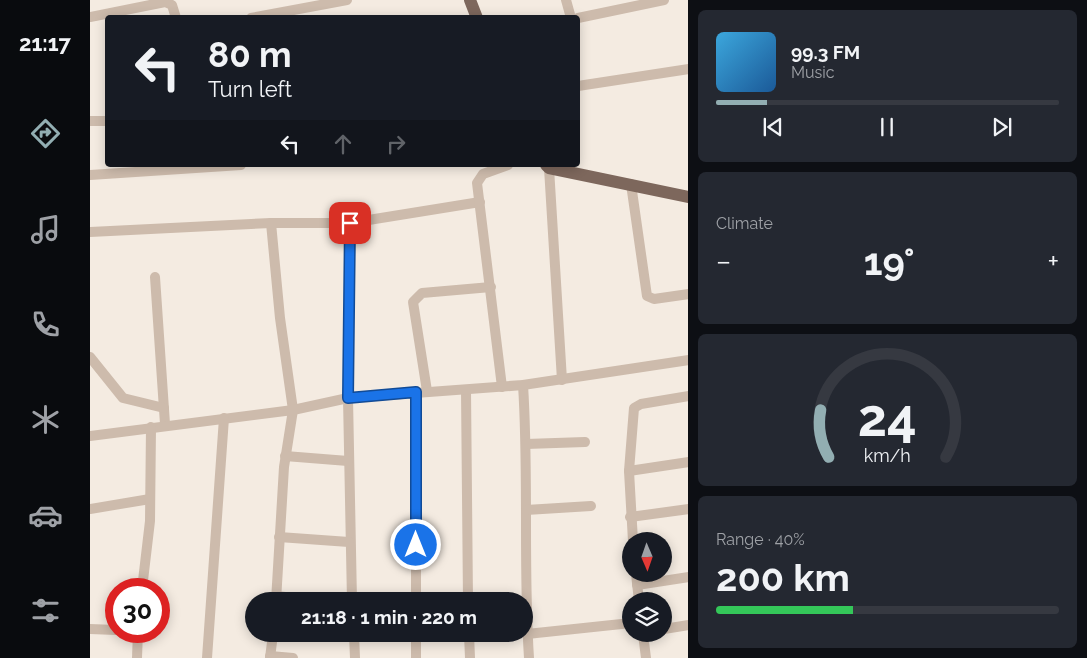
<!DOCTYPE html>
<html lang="en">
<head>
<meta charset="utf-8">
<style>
	:root { --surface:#171b24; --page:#242831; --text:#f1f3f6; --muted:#9ea1a6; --line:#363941; --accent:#92aeb2 }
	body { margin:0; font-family:Raleway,sans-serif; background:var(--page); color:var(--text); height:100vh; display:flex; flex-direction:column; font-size:19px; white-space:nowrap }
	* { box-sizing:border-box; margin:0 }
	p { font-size:16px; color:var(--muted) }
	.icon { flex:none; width:28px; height:28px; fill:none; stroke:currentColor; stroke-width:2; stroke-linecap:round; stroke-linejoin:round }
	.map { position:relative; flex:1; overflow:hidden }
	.sheet { display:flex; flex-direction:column; gap:10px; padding:10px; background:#0d0f14; width:399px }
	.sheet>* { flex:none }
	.banner { position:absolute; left:15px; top:15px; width:475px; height:152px; border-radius:5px; box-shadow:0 2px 12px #0003; background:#171b24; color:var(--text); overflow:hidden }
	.needle { width:32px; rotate:178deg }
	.buttons { position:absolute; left:532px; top:532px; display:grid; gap:10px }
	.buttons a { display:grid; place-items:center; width:50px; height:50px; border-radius:50%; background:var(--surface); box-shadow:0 2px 12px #0003; font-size:25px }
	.speed { position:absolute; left:15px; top:578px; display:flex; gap:10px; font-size:25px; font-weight:700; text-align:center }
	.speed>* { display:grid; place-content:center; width:65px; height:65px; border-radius:50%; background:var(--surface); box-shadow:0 2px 12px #0003; line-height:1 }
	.speed .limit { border:8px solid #d22; background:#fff; color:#111 }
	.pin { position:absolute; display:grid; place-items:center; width:42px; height:42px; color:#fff; margin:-21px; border-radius:10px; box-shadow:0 2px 8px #0006 }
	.me { position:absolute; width:55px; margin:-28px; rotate:0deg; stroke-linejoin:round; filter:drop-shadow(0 0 4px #0008) }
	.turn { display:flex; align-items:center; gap:18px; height:105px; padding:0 20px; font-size:22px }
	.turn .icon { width:65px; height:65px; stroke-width:2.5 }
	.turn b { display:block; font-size:35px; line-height:42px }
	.lanes { display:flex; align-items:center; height:48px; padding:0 20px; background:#0003; justify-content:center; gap:25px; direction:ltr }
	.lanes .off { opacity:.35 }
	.big { font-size:38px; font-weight:700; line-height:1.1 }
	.sheet .card { flex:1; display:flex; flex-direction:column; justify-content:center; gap:8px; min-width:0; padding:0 18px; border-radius:8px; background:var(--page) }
	.sheet .dial { align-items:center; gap:0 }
	.dial svg { height:130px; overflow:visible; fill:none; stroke:var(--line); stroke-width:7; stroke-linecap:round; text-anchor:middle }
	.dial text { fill:var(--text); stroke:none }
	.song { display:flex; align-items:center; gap:15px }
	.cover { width:60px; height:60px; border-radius:8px; background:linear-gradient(135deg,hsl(200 70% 55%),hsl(210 70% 35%)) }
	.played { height:5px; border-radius:2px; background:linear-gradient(90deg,var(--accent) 15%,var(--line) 15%) }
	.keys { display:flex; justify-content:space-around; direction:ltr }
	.heat { display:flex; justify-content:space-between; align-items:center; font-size:28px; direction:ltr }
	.charge { height:8px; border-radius:4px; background:linear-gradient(90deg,#34c759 40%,var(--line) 0) }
	.trip { position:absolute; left:155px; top:592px; width:288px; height:50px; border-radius:25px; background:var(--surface); box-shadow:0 2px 12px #0003; font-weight:700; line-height:50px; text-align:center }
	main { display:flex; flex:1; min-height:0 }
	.tabs { display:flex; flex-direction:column; width:90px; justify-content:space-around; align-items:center; background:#090b0e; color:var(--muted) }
	.tabs .icon { width:35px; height:35px }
	.tabs .on { color:var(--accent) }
	.tabs b { font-size:22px; color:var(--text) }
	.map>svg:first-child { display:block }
</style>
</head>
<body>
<main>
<nav class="tabs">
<b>21:17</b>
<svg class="icon on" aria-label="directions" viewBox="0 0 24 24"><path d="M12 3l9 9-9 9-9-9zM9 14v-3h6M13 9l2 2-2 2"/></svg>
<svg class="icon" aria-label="music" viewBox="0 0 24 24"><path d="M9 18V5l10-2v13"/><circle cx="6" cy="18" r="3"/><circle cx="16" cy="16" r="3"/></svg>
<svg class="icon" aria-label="phone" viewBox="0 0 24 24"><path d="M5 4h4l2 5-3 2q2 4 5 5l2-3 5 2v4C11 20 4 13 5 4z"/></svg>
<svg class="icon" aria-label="climate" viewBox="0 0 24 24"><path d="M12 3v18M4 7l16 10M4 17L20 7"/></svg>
<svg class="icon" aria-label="car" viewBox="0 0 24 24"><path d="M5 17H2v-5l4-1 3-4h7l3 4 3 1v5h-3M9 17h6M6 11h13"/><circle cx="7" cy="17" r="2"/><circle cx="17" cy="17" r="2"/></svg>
<svg class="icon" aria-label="filters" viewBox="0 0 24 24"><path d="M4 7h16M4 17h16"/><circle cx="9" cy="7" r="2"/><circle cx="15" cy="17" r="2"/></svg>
</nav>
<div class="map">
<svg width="599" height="658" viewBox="0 0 599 658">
	<rect width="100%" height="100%" fill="#f4ebe1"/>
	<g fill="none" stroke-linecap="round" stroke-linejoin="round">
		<g stroke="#cdbbac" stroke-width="10">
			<path d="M476 0 481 18"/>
			<path d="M0 17 75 2 82 5 86 18"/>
			<path d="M161 18 257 0"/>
			<path d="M488 18 574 0"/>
			<path d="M488 86 599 69"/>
			<path d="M0 121H18"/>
			<path d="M459 168 472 380"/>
			<path d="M0 175 151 165"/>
			<path d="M541 184 557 296 564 299 599 294"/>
			<path d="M181 223 190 318 203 410 194 467 186 601"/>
			<path d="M260 223 258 398 262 601"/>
			<path d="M0 232 181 223H260L390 202"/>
			<path d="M65 277 75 424"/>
			<path d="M0 357 33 398 74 408"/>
			<path d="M433 385C439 476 433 567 439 658"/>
			<path d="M412 387 387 183 393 174 418 165"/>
			<path d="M376 390 378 601"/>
			<path d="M337 391 323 302 332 293 401 287"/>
			<path d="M0 436 203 410 258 398 433 385 599 360"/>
			<path d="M436 444 495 442"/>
			<path d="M195 456 258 461"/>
			<path d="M539 471 599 462"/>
			<path d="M0 509 60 499"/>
			<path d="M436 510 501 506"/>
			<path d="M540 517 599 509"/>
			<path d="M189 537 259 542"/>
			<path d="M543 541 539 471 544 408 551 404 599 396"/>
			<path d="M546 574 549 601"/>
			<path d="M547 585 599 577"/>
			<path d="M52 589 60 521 61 427"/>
			<path d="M186 596 233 601"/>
			<path d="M326 601V392"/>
			<path d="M0 629 26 630"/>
			<path d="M574 629 599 625"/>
			<path d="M264 634 265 658"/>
			<path d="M379 634 380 658"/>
			<path d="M437 634 541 623"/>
			<path d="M553 634 556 658"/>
			<path d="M180 656 203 658"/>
			<path d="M47 658 48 631"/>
			<path d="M117 658 134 418"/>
			<path d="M180 658 183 634"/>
			<path d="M326 658V634"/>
		</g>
		<g stroke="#7d675c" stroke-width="12">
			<path d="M380 0 387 18"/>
			<path d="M456 165 459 168 599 197"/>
		</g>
	</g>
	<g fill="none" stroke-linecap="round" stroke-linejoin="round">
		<defs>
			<path id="route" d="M260 223 258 398 326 392V545"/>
		</defs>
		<use href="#route" stroke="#114b97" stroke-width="12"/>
		<use href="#route" stroke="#1a73e8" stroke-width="9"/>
	</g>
</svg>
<div class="buttons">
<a><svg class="needle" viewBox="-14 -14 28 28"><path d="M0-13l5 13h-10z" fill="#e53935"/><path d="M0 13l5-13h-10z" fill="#9ea1a6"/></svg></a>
<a><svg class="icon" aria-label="layers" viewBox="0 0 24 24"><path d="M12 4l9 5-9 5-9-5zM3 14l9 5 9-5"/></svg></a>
</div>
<div class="speed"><div class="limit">30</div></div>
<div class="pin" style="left:260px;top:223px;background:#d93025"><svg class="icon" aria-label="arrive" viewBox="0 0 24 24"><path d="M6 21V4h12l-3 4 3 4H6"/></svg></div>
<svg class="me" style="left:326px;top:545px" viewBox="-20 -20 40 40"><circle r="17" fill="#1a73e8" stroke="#fff" stroke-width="3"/><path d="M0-11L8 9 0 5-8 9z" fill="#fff"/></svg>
<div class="trip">21:18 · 1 min · 220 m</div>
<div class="banner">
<div class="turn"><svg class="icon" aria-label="left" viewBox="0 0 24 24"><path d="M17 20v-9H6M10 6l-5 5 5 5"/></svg><div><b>80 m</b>Turn left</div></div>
<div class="lanes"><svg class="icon" aria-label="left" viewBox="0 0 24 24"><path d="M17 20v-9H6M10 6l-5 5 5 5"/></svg><svg class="icon off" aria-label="ahead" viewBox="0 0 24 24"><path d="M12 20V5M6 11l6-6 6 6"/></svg><svg class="icon off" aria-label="right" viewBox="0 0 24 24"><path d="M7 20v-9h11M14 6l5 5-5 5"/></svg></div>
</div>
</div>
<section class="sheet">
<div class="card">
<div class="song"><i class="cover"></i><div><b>99.3 FM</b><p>Music</p></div></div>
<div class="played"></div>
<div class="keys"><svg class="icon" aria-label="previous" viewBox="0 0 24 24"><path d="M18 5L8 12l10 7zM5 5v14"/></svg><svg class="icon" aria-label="pause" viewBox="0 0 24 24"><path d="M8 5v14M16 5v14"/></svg><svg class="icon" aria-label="next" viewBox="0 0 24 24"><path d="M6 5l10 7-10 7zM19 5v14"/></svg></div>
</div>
<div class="card"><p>Climate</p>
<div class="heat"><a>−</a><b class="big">19°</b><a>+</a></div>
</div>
<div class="card dial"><svg viewBox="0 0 100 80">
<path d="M14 69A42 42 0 1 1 86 69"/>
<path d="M14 69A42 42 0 0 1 9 40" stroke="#92aeb2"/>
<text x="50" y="56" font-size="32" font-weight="700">24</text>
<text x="50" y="72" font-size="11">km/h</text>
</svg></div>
<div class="card"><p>Range · 40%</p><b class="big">200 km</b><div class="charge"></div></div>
</section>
</main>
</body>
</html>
